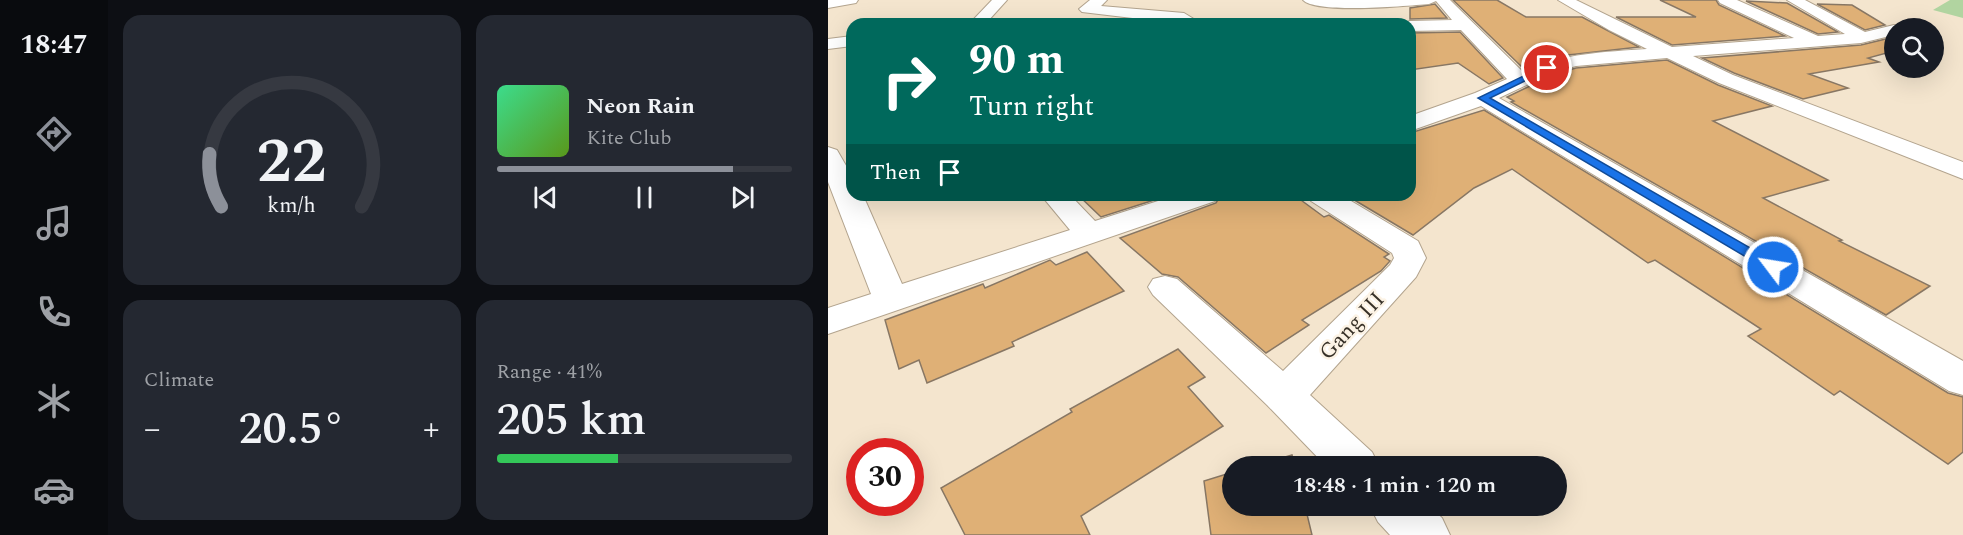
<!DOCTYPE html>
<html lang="en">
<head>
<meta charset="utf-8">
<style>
	:root { --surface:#171b24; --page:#242831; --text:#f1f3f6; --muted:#9ea1a6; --line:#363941; --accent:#8c9099 }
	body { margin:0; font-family:Spectral,serif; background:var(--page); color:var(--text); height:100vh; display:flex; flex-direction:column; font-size:22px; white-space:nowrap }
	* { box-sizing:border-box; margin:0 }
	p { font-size:20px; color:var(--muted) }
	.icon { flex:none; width:33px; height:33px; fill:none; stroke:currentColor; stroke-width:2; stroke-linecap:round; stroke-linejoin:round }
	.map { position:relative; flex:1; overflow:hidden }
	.sheet { display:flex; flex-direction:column; gap:15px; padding:15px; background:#0d0f14; width:720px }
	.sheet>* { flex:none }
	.banner { position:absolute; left:18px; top:18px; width:570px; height:183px; border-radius:18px; box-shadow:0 6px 24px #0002; background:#00695c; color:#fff; overflow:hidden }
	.controls { position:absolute; left:1056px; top:18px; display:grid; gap:12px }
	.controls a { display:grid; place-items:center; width:60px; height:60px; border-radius:50%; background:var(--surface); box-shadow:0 6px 24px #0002; font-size:30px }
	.speed { position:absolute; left:18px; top:438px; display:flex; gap:12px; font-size:30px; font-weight:700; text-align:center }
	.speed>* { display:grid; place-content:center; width:78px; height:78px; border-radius:50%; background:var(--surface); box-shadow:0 6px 24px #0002; line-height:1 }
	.speed .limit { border:9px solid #d22; background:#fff; color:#111 }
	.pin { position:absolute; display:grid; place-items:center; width:51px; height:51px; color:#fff; margin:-26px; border:3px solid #fff; border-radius:50%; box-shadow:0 2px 6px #0007 }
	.me { position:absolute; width:66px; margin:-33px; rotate:301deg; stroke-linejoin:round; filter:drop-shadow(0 0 4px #0008) }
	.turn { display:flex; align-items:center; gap:21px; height:126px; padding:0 24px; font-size:27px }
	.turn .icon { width:78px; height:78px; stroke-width:2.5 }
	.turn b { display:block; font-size:42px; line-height:51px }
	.then { display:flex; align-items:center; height:57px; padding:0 24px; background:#0003; gap:12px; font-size:22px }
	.big { font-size:45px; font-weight:600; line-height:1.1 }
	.sheet .widget { flex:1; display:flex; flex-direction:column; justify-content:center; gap:9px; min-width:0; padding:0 21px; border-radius:18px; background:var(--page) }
	.sheet .dial { align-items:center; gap:0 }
	.dial svg { height:156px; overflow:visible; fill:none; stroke:var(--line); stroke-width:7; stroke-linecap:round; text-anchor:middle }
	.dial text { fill:var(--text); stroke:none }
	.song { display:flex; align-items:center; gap:18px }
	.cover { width:72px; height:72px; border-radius:9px; background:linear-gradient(135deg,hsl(150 70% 55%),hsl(90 70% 35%)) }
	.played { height:6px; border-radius:3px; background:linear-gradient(90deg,var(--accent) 80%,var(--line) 80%) }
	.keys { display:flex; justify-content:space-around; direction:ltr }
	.heat { display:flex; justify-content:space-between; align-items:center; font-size:33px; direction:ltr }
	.charge { height:9px; border-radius:4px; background:linear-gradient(90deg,#34c759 41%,var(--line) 0) }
	.sheet .tiles { flex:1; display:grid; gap:15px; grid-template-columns:repeat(2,1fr) }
	.trip { position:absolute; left:394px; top:456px; width:345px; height:60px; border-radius:30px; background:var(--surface); box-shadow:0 6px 24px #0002; font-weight:600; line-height:60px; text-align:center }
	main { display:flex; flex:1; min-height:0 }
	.tab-bar { display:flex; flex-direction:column; width:108px; justify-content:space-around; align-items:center; background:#090b0e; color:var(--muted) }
	.tab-bar .icon { width:42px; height:42px }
	.tab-bar .selected { color:var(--accent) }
	.tab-bar b { font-size:27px; color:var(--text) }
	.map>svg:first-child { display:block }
</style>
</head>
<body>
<main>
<nav class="tab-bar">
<b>18:47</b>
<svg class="icon selected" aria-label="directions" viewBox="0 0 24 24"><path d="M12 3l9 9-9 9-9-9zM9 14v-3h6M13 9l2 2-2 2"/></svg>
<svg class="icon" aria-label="music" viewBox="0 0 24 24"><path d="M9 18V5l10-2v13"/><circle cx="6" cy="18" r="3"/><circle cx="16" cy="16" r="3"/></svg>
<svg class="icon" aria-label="phone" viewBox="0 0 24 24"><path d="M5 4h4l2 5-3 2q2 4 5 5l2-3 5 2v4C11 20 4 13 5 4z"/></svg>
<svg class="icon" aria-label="climate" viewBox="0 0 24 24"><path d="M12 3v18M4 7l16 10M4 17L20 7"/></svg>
<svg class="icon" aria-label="car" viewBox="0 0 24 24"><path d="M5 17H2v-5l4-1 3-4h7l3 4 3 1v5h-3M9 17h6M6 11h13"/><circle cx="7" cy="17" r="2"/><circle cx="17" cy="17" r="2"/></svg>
</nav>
<section class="sheet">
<div class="tiles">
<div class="widget dial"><svg viewBox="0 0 100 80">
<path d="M14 69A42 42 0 1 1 86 69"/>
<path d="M14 69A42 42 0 0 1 8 42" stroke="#8c9099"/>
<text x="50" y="56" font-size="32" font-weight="700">22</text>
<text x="50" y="72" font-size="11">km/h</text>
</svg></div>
<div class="widget">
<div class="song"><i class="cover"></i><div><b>Neon Rain</b><p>Kite Club</p></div></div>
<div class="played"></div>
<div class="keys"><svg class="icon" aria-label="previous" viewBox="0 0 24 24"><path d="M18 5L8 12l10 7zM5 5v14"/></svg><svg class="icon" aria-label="pause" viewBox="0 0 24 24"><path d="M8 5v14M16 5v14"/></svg><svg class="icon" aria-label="next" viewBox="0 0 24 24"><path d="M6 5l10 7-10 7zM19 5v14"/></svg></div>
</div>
<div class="widget"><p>Climate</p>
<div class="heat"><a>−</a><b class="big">20.5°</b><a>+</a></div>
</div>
<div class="widget"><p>Range · 41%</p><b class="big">205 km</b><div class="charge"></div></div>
</div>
</section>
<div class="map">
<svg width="1135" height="535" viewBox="0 0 1135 535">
	<rect width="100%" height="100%" fill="#f4e5ce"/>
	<path fill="#b1d4a0" d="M1122 0H1135V18L1105 10Z"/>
	<g fill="#dfb076" stroke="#887764" stroke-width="1.5">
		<path d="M625 0H669L698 17H754L811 47 740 55 696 69Z"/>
		<path d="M832 0H888L891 5 957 36 844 45 788 17H868Z"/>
		<path d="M918 1 959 3 1010 32 990 34Z"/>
		<path d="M607 4 619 18 582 19V8Z"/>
		<path d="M989 4 1024 5 1057 25 1037 30Z"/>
		<path d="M632 32 675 78 661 84 630 63 582 70V33Z"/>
		<path d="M1066 37V51L1040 58 1051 62 981 74 1020 88 975 99 906 73 874 58 1033 45Z"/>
		<path d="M839 60 890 85 944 106 885 121 1000 180 935 198 1014 240 1011 241 1102 286 1058 315 683 102 686 101 679 97 727 74 748 68Z"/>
		<path d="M656 110 1120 393 1135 397V452L1120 464 1012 391 1006 395 920 336 933 329 827 260 820 263 684 169 646 188 585 235 528 201 541 195H582V133Z"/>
		<path d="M250 195H342L273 217Z"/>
		<path d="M393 195H466L496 217 501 215 561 254 556 257 562 261 553 271 474 320 481 325 438 353 350 277 334 274 292 238 388 203Z"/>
		<path d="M259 252 296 291 184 342 186 346 99 383 91 360 71 369 57 320 155 284 157 288 222 260 228 265Z"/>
		<path d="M350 349 377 377 360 387 395 426 253 516 262 535H137L113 488 244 412 242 409Z"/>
		<path d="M464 455 467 466H425L440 462Z"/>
		<path d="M405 472V506H477L484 535H383L376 481Z"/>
	</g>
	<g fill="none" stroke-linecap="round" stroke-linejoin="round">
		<defs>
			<g id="street">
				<path d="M0 0H30L28 3 0 8Z"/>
				<path d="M164 0H179L160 21 162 24H146L144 21Z"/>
				<path d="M262 0H279L273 6 356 13 374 24H355L254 12 251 9Z"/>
				<path d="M475 0H622L695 72C735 53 776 52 819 49L781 30 730 0H748L844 47 966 38 892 3 890 0H909L990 36 1017 34 959 0H977L1037 32 1066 25 1072 26 1073 28H1066V35L1033 43 865 56 905 75 1135 162V179L891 83 839 58 748 66 726 72 671 98 1135 361V395L1121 391 653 106 582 131V116L647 93 679 79 633 30 582 31V24H575L582 21 624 20 608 1 601 4C579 6 488 14 475 0Z"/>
				<path d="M24 36V46L0 49V39Z"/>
				<path d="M0 147 9 150 24 176V195H34L38 202 74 284 242 230 213 195H242L267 221 349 195H391L387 201 0 334V308L43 294 0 182Z"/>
				<path d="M479 195H513L590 241 598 258 588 277 482 395 544 452 551 466H498L439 405 325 295 320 287 325 279 337 276 349 279 455 371 562 265 566 258 564 253 483 201Z"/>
				<path d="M542 506H601L614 518 622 535H562L550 522Z"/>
			</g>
		</defs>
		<use href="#street" stroke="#b3a48e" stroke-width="2"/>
		<use href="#street" fill="#fff" fill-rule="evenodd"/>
	</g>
	<path fill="#1a73e8" stroke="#114b97" stroke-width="1.5" d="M716 66 723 68 662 98 950 264 952 267 950 270H940L650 98Z"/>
	<g text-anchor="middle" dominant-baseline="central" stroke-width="5" stroke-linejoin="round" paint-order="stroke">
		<g font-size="22" fill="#373128" stroke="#fcf3e5">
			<text transform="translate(524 326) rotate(-47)">Gang III</text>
		</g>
	</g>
</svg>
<div class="controls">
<a><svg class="icon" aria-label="search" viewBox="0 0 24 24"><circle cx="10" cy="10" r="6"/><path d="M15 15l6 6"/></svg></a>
</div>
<div class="speed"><div class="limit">30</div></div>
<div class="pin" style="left:719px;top:68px;background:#d93025"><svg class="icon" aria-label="arrive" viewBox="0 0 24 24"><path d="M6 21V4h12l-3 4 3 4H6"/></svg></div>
<svg class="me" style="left:945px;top:267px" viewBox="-20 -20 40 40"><circle r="17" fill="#1a73e8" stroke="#fff" stroke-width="3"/><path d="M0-11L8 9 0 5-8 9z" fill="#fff"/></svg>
<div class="trip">18:48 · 1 min · 120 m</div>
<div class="banner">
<div class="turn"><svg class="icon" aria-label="right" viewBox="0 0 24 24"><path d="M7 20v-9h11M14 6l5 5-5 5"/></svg><div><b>90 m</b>Turn right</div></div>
<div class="then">Then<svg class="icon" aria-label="arrive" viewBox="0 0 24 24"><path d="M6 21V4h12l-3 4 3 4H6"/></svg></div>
</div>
</div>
</main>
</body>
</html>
